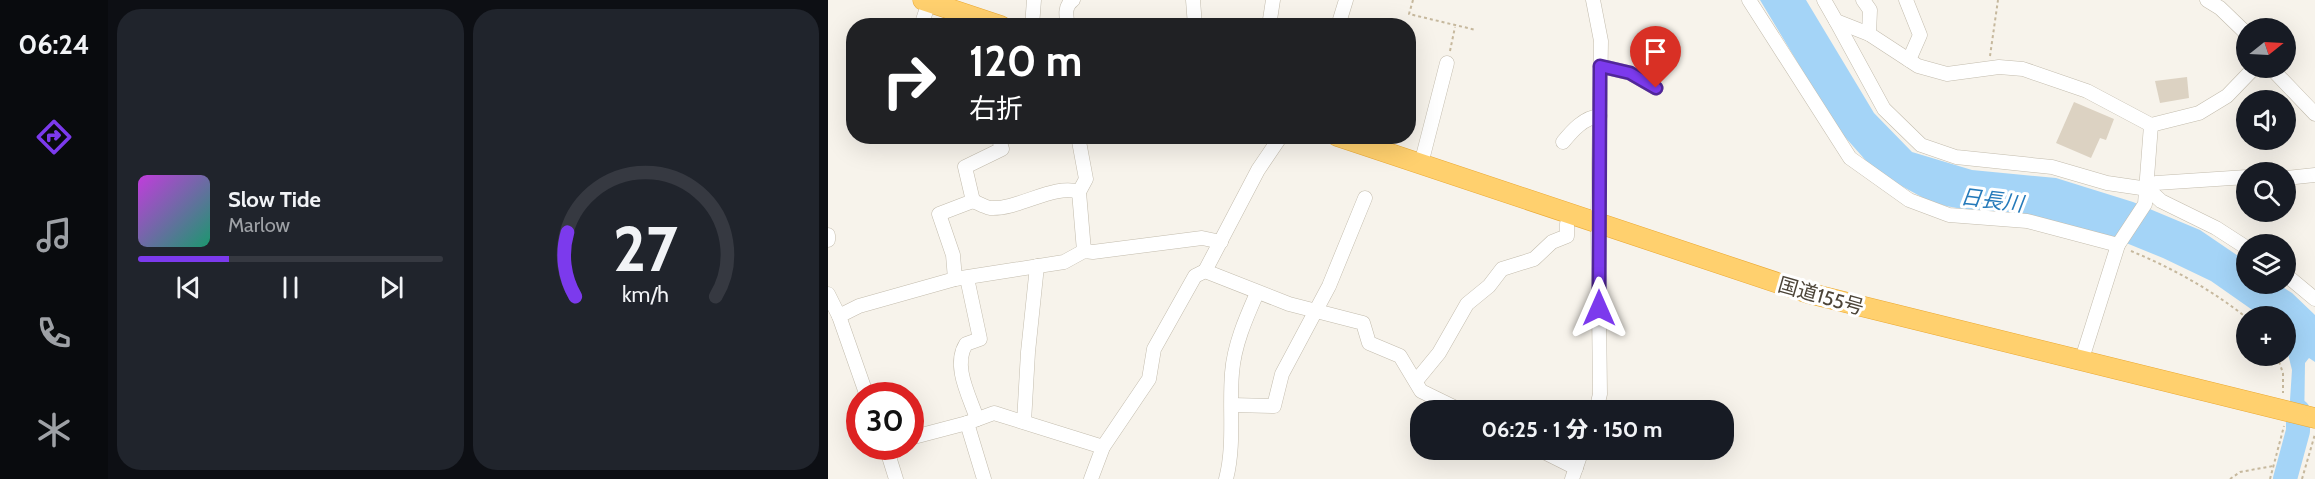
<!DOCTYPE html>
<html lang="ja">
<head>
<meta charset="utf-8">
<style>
	:root { --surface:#171b24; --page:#20242c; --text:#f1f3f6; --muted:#9ea1a6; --line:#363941; --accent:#7c3aed }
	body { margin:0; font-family:Cabin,"Noto Sans JP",sans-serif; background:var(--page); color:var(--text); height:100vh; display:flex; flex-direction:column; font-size:22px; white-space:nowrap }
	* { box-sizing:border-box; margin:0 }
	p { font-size:20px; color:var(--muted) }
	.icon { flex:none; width:33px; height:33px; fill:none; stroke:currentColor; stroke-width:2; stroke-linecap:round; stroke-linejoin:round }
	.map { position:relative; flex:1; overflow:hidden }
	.sheet { display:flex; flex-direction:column; gap:9px; padding:9px; background:#0d0f14; width:720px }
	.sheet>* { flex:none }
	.banner { position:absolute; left:18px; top:18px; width:570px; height:126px; border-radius:24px; box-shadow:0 6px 24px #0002; background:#202124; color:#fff; overflow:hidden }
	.needle { width:39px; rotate:72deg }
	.buttons { position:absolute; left:1408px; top:18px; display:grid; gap:12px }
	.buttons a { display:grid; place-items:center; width:60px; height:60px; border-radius:50%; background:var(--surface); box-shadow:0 6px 24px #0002; font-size:30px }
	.speed { position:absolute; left:18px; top:382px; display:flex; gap:12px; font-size:30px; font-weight:700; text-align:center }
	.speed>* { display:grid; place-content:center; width:78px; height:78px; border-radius:50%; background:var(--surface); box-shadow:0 6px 24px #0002; line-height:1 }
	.speed .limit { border:9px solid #d22; background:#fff; color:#111 }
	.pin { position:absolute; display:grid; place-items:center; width:51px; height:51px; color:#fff; margin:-62px -26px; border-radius:50% 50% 50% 0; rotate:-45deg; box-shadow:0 0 6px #0007 }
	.pin .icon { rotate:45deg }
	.me { position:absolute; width:66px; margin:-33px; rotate:0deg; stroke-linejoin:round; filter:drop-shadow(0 0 4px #0008) }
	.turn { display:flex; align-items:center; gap:21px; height:126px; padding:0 24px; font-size:27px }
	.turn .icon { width:78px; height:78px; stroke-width:2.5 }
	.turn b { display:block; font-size:42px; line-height:51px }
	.sheet .widget { flex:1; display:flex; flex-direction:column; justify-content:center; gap:9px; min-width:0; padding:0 21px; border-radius:24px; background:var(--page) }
	.sheet .dial { align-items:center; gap:0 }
	.dial svg { height:156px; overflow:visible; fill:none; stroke:var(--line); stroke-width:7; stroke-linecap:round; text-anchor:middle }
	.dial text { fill:var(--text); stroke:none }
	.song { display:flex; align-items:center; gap:18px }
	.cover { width:72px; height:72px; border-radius:9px; background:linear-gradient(135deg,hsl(290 70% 55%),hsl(160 70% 35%)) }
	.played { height:6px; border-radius:3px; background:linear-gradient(90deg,var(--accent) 30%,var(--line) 30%) }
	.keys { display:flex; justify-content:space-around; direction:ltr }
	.sheet .tiles { flex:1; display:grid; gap:9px; grid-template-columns:repeat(2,1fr) }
	.trip { position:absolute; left:582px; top:400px; width:324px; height:60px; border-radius:24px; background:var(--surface); box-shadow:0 6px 24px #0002; font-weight:800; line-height:60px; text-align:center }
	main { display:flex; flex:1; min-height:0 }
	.menu { display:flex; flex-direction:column; width:108px; justify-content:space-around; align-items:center; background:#090b0e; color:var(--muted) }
	.menu .icon { width:42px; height:42px }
	.menu .active { color:var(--accent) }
	.menu b { font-size:27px; color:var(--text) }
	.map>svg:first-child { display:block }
</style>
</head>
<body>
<main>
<nav class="menu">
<b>06:24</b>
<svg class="icon active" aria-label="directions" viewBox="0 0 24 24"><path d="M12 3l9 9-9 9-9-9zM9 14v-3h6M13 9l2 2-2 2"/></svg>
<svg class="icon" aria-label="music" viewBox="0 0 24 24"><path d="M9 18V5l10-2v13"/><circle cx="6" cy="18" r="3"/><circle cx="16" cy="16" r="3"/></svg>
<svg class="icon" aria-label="phone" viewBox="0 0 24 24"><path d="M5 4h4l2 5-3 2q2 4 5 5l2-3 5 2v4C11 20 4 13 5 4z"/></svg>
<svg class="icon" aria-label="climate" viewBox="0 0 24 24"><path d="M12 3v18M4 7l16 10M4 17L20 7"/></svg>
</nav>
<section class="sheet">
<div class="tiles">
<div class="widget">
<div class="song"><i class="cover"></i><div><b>Slow Tide</b><p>Marlow</p></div></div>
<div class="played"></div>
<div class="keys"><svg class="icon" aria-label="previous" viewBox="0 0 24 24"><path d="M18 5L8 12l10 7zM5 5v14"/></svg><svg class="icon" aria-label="pause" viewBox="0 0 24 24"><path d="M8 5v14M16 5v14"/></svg><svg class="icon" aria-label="next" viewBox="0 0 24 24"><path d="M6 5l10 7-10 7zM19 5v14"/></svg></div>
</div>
<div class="widget dial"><svg viewBox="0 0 100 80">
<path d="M14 69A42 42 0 1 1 86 69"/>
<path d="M14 69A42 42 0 0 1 10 36" stroke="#7c3aed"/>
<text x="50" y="56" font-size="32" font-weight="700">27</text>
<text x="50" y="72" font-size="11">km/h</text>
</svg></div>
</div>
</section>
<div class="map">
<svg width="1487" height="479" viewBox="0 0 1487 479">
	<rect width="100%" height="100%" fill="#f7f3eb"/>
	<path fill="#a4d4f7" d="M932 0H978L1046 113 1084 152 1144 170 1228 178 1305 202 1372 230 1419 262V284H1450L1464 293 1487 315V362L1481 358 1477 363 1476 429 1472 442 1461 440 1464 427 1462 400 1464 370 1458 346V316H1433L1383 281 1335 258 1281 236 1118 206 1101 201 1048 172 1009 128Z"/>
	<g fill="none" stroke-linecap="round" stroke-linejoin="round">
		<path stroke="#a4d4f7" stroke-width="24" d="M1457 479 1470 431V411"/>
	</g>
	<g fill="#dcd2c2">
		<path d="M1359 77 1361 98 1332 103 1327 81Z"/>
		<path d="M1246 102 1286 119 1278 140 1272 138 1263 158 1228 143Z"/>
	</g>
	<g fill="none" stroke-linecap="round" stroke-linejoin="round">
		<defs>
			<g id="minor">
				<path d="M365 0 367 26"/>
				<path d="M765 0 773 41 770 223 772 394 768 411"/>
				<path d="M921 0 1022 158 1081 200 1121 215 1199 221 1290 245"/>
				<path d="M996 0 1008 21 1041 34 1090 66 1119 74 1171 67 1195 69 1259 91 1323 125 1371 113 1399 96 1426 68"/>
				<path d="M1035 0 1042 10 1041 34"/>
				<path d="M1078 0 1092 35 1081 60"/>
				<path d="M1379 0 1392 8 1419 34"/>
				<path d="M1008 21 1056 109 1093 145 1128 157 1224 167 1279 183 1320 189 1333 201 1388 228 1419 248"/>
				<path d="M93 26 101 2"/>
				<path d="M204 26 206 0"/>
				<path d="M240 26C238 16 236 6 245 0"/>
				<path d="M441 26 445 0"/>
				<path d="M510 26 518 0"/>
				<path d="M772 66 802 73 828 88"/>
				<path d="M1443 68 1487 114"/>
				<path d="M250 136 258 179 251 192 256 251"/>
				<path d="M735 142C744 131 756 117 772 116"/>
				<path d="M593 164 619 63"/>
				<path d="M1458 178 1487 175"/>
				<path d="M1320 189 1328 183 1419 177"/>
				<path d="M145 201C150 203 157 207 162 208 190 210 227 183 251 192"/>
				<path d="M0 235V240"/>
				<path d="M377 271 461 304 535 323 541 343 572 356 593 391 634 411"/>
				<path d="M1458 275 1487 299"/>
				<path d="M139 278 152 339 138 344C124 366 142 397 149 419"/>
				<path d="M127 279 125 255 111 214 145 201 137 167 174 149 170 136"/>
				<path d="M0 294 11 316 39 396"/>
				<path d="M11 316 31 306 127 279 236 262 256 251 265 252 374 238 393 242"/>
				<path d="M1253 362 1290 245 1317 204 1323 125"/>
				<path d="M588 381 611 353 639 304 661 286 674 269 706 259 724 242 739 236V224L742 213"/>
				<path d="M404 405 446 406 454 374 501 286 537 198"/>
				<path d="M196 422 200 352 209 266"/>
				<path d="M139 423 156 479"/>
				<path d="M82 438 139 423 166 413 275 447"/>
				<path d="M58 447 68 479"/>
				<path d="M712 450 748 468"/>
				<path d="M263 479 275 447 321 379 326 349 367 276 377 271 430 170 453 136"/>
				<path d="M398 479C407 445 401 407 404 373 406 345 418 318 429 293"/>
				<path d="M744 479 754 450"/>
			</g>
			<g id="highway">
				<path d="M95 0 173 26"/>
				<path d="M509 136 980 293 1487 418"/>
			</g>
		</defs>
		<use href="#minor" stroke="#c3bcad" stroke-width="15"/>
		<use href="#highway" stroke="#eaa832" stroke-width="21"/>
		<g stroke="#c6b89d" stroke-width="2" stroke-dasharray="3 3" stroke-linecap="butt">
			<path d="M585 0 581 14 648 30"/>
			<path d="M622 51 627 27"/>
			<path d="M1162 56 1170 0"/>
			<path d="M1303 251C1344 268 1384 290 1419 318"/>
			<path d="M1449 356 1455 373V393"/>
			<path d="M1402 479 1412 472 1445 466"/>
			<path d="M1442 479 1456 426"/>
			<path d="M1474 479 1487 434"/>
		</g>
		<use href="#minor" stroke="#fff" stroke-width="14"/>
		<use href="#highway" stroke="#ffd06e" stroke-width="20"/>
	</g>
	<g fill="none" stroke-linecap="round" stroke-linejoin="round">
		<defs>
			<path id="route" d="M771 308 772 66 802 73 828 88"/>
		</defs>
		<use href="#route" stroke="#51269a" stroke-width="15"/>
		<use href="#route" stroke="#7c3aed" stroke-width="10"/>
	</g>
	<g text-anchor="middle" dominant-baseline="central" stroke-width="6" stroke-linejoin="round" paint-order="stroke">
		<g font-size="20" fill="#4c4438" stroke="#fff">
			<text transform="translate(993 296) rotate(16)">国道155号</text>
		</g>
		<g font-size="21" font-style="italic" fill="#257aba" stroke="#fff">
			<text transform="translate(1164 200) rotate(7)">日長川</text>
		</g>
	</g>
</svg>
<div class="buttons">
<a><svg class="needle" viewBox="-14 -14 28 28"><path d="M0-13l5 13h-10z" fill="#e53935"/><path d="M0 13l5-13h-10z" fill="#9ea1a6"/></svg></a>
<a><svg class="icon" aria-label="sound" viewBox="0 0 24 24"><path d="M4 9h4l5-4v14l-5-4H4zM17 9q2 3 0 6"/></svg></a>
<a><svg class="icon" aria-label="search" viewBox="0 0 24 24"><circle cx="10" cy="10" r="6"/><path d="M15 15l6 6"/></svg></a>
<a><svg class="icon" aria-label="layers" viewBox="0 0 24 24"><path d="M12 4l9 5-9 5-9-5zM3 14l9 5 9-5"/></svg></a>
<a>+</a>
</div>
<div class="speed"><div class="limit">30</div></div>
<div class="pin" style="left:828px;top:88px;background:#d93025"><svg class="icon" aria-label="arrive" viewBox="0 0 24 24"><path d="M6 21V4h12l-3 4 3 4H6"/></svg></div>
<svg class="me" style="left:771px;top:308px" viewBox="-20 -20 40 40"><path d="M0-17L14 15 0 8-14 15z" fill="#7c3aed" stroke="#fff" stroke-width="4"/></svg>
<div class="trip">06:25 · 1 分 · 150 m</div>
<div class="banner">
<div class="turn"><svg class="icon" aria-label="right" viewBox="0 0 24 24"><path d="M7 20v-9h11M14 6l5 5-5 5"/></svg><div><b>120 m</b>右折</div></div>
</div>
</div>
</main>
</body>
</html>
